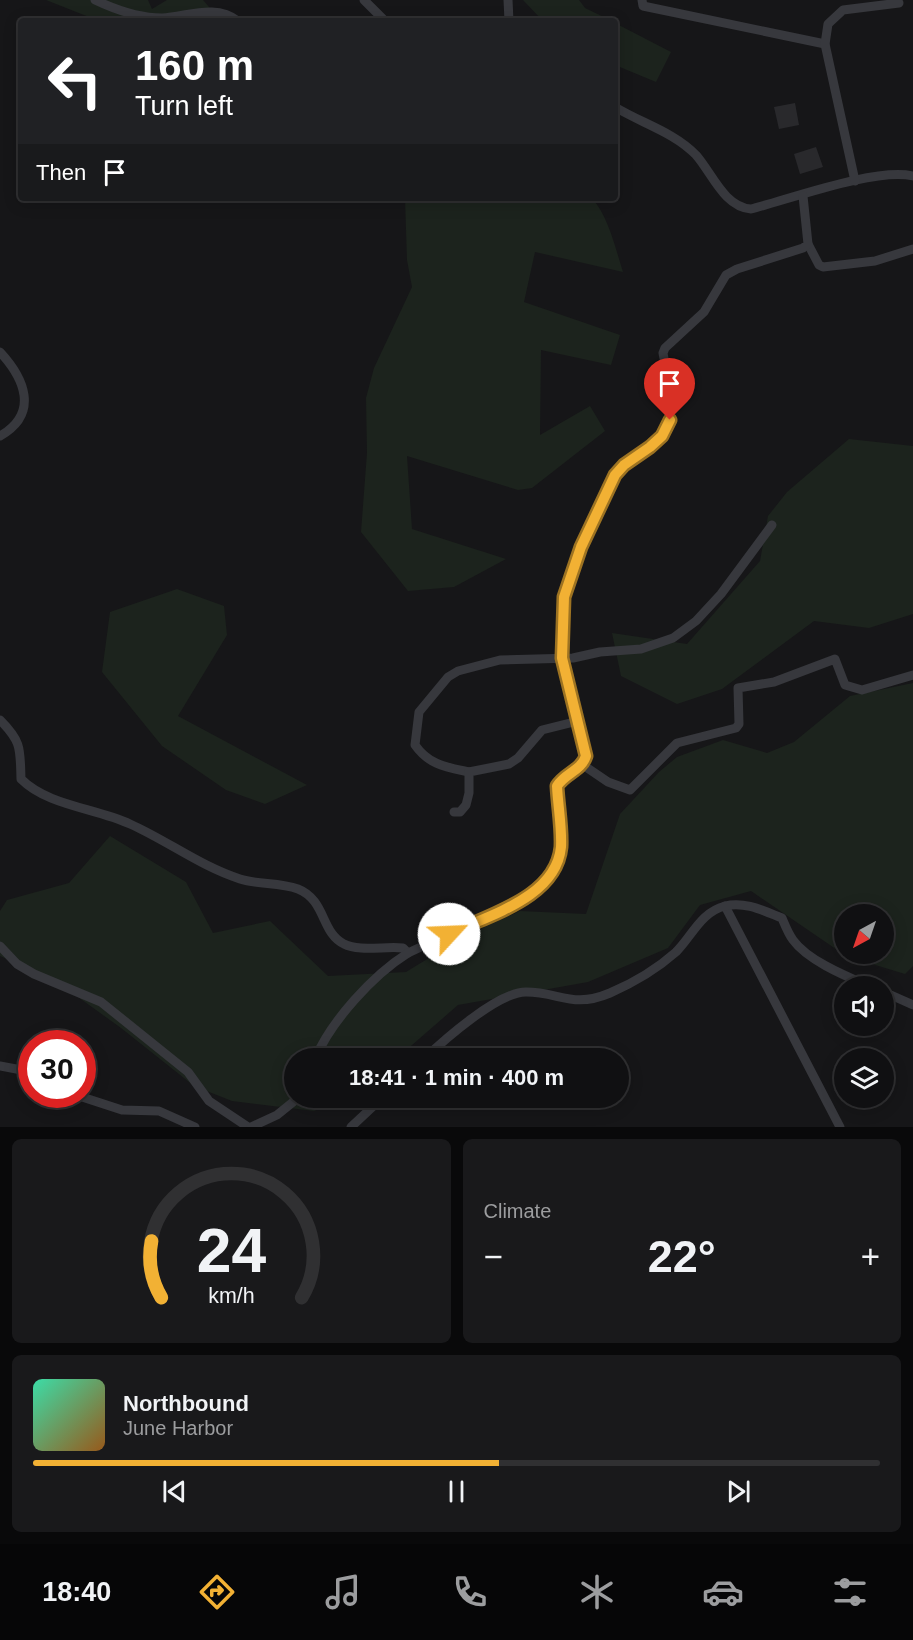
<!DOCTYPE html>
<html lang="en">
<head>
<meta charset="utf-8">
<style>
	:root { --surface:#101012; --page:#19191b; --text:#f1f3f6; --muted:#9c9d9f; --line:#303032; --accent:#f2b134 }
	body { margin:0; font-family:Helvetica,sans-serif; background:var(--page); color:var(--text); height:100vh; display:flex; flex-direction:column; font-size:22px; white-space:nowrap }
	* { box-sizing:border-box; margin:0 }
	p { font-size:20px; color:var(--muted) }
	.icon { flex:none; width:33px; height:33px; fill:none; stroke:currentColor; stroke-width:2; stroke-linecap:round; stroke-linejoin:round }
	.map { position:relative; height:1127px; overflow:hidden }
	.details { display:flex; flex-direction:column; gap:12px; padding:12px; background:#09090a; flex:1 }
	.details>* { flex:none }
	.top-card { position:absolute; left:18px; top:18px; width:600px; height:183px; border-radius:6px; box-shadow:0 3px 15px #0003,0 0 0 2px var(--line); background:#202124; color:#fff; overflow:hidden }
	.needle { width:39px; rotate:220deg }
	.fabs { position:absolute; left:834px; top:904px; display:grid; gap:12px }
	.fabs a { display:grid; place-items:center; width:60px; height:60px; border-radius:50%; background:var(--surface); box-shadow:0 3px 15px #0003,0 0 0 2px var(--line); font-size:30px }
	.speed { position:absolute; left:18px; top:1030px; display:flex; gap:12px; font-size:30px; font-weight:700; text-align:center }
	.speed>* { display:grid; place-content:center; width:78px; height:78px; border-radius:50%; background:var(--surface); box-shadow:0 3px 15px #0003,0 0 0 2px var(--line); line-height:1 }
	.speed .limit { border:9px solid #d22; background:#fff; color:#111 }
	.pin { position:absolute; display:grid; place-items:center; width:51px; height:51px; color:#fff; margin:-62px -26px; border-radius:50% 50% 50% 0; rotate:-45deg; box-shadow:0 0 6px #0007 }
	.pin .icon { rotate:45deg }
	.me { position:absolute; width:66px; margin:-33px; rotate:65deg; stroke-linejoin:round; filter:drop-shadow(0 0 4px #0008) }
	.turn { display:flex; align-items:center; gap:21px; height:126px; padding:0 18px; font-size:27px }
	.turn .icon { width:78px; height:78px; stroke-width:2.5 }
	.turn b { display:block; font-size:42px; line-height:51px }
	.then { display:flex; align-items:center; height:57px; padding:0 18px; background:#0003; gap:12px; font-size:22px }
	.big { font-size:45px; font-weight:700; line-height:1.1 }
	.details .widget { flex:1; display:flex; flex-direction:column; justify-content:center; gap:9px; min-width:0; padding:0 21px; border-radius:9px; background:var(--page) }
	.details .dial { align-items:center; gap:0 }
	.dial svg { height:156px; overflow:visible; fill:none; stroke:var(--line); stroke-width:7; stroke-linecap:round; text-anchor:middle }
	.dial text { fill:var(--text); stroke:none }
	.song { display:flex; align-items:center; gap:18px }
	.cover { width:72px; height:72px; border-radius:9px; background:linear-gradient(135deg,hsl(160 70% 55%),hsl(30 70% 35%)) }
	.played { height:6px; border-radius:3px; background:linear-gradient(90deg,var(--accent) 55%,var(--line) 55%) }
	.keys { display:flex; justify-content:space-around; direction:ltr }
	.heat { display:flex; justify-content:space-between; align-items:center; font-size:33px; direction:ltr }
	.details .tiles { flex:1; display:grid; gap:12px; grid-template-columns:1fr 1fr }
	.widget:last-child { grid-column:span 2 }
	.trip { position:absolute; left:284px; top:1048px; width:345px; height:60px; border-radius:30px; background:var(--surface); box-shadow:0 3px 15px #0003,0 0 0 2px var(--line); font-weight:700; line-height:60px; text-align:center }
	.tab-bar { display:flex; height:96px; justify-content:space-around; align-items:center; background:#060607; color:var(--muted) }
	.tab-bar .icon { width:42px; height:42px }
	.tab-bar .on { color:var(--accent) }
	.tab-bar b { font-size:27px; color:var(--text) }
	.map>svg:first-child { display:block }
</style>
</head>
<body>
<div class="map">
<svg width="913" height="1127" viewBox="0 0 913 1127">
	<rect width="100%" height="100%" fill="#161618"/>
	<g fill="#1c231d" fill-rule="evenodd">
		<path d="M46 0H148L152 9 167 0H203L221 21H99Z"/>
		<path d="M523 0H579L585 8 612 21H543Z"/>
		<path d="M615 23 671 52 656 82 615 65Z"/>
		<path d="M405 198H592C609 218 615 247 623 272L535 252 524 302 620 335 611 365 541 350 540 435 590 406 605 431 532 488 518 490 407 456 412 529 506 559 454 587 408 591 361 532 367 453 366 398 374 368 412 287 407 260Z"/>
		<path d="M849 439 913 446V614L869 628 814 621 722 689 677 704 621 676 612 633 687 644 760 561 768 516 787 492Z"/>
		<path d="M177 589 224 606 227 635 178 716 307 785 265 804 226 790 162 746 102 672 110 612Z"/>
		<path d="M913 683V966L905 974 846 956 751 891 700 905 668 948 588 982 458 1005 396 1059H294V1098H346L314 1111 232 1101 194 1086 121 1028 53 979 0 956V911L7 900 69 883 110 836 186 882 213 933 270 921 328 976 406 972 465 936 520 911 586 914 620 814 659 772 677 757 723 740 767 753 794 742 850 696ZM844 915H884V954H844Z"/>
	</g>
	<g fill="#29292c">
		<path d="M795 103 799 125 779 129 774 107Z"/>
		<path d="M816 147 823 167 800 174 794 154Z"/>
	</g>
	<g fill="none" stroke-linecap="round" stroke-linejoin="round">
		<g stroke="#37383d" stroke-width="9">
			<path d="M95 0C116 10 138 18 162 18 187 17 215 3 238 21"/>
			<path d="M364 0 385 21"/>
			<path d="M508 0 509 21"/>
			<path d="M642 0 643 6 825 44"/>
			<path d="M615 107C641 123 674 132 696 155 712 173 724 207 751 209 790 199 877 167 913 176"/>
			<path d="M855 181 825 44 828 24 843 10 899 3"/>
			<path d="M808 244 819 265 823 267 875 261 913 249"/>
			<path d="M0 352C24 378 40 413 0 436"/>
			<path d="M0 720C22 742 20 749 21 779 48 806 96 808 130 824 168 841 200 866 240 879 259 885 279 882 298 889 326 900 321 933 344 944 359 952 385 946 403 948L408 953"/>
			<path d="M583 765 608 782 630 790 677 743 736 728 739 724 738 688 774 682 835 659 845 685 862 690 913 675"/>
			<path d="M469 772C446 767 429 765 415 745L419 712 448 677 458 671 500 660 573 658 600 652 641 649 673 638 696 621 721 594 772 525"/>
			<path d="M454 812H460L466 805 469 793V772L509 764 518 758 542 730 578 721"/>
			<path d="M725 906 840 1127"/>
			<path d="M0 946 17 964 34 974 101 1002 188 1072 209 1101 248 1127"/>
			<path d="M884 992 913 1005"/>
			<path d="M315 1059C331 1021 373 975 408 953L532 895 547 879 557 863 561 847 557 786C565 773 580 771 586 756 578 723 565 691 562 658 556 588 586 536 615 475 625 464 637 457 648 449 681 424 669 387 663 353L665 348 704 312 726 275 737 269 803 248 808 244 803 196"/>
			<path d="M424 1059C444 1040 498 992 526 992 560 992 572 1009 610 993 633 983 658 968 676 952 692 936 701 912 725 906 745 901 764 911 782 918 785 925 788 933 793 940 808 961 848 977 871 987"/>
			<path d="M0 1066 32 1072"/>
			<path d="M76 1095 122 1110 159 1111 195 1127"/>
			<path d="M251 1127 277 1115 298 1098"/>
			<path d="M351 1127 382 1098"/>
		</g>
	</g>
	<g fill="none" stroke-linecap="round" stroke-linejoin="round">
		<defs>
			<path id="route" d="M449 934C488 915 556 898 561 847 562 827 558 806 557 786 565 773 581 771 586 756L562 658 564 597 581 547 615 475 624 465 650 447 662 436 670 420"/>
		</defs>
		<use href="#route" stroke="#9d7322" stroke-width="15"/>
		<use href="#route" stroke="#f2b134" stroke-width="10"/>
	</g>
</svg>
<div class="fabs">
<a><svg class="needle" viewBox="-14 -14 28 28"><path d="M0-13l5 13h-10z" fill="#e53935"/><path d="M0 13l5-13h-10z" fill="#9c9d9f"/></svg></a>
<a><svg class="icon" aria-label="sound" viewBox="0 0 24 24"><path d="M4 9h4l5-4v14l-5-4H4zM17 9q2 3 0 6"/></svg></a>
<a><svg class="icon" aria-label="layers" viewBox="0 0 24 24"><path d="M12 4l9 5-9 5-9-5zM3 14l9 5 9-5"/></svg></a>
</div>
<div class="speed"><div class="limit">30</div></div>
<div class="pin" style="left:670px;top:420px;background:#d93025"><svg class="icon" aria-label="arrive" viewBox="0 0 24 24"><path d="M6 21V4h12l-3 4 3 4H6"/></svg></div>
<svg class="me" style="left:449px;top:934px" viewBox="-20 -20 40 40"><circle r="19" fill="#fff"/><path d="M0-13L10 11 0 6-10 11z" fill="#f2b134"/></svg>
<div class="trip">18:41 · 1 min · 400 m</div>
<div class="top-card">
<div class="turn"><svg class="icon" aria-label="left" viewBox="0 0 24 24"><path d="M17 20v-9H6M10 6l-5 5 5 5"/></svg><div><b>160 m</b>Turn left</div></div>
<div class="then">Then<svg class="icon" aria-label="arrive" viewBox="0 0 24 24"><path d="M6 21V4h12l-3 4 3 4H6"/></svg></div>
</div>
</div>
<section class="details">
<div class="tiles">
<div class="widget dial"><svg viewBox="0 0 100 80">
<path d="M14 69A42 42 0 1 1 86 69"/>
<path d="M14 69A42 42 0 0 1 9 40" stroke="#f2b134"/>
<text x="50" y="56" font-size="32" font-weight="700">24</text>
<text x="50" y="72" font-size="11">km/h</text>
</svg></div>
<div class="widget"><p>Climate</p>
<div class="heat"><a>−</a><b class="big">22°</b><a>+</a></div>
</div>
<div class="widget">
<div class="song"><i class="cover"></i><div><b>Northbound</b><p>June Harbor</p></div></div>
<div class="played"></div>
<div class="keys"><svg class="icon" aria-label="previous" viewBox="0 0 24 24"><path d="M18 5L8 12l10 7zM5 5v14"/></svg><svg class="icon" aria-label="pause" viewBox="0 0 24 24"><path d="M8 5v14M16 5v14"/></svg><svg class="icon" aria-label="next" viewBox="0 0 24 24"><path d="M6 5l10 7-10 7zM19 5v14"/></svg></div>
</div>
</div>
</section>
<nav class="tab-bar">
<b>18:40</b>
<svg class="icon on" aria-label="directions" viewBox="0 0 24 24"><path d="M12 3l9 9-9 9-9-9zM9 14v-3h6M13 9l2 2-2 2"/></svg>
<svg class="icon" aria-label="music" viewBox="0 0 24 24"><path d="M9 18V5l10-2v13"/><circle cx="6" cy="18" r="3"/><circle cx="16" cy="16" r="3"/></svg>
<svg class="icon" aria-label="phone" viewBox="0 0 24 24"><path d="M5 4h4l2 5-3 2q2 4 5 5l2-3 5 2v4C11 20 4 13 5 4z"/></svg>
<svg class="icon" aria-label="climate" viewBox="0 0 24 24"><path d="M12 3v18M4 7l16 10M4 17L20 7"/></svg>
<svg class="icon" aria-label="car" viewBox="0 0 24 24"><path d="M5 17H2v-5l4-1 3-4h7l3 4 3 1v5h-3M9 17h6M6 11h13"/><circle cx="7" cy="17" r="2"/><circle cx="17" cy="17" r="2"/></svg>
<svg class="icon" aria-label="filters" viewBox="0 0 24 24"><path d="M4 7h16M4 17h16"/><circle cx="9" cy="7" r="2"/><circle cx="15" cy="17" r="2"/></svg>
</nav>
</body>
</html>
